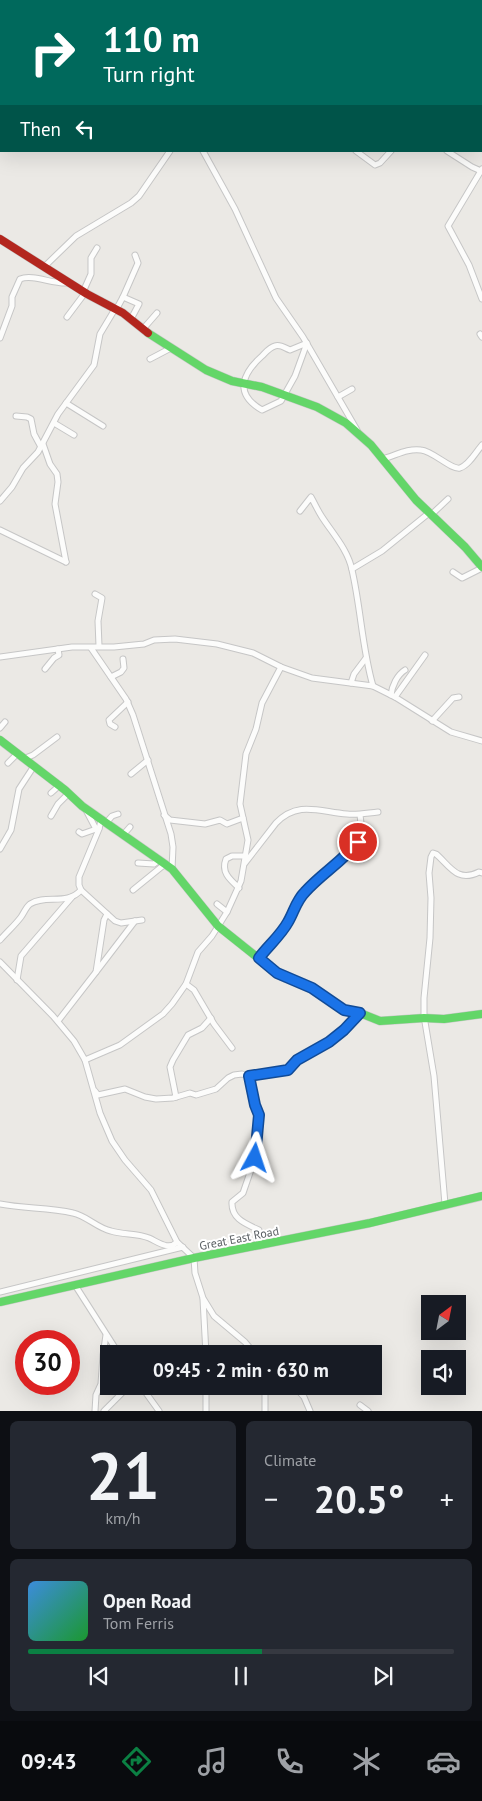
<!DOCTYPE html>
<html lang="en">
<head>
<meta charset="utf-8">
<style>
	:root { --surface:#171b24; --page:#242831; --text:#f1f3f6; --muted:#9ea1a6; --line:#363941; --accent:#0b8043 }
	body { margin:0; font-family:"PT Sans",sans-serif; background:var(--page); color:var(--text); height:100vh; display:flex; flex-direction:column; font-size:19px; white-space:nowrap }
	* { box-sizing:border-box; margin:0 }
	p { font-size:16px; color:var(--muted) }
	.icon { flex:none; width:28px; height:28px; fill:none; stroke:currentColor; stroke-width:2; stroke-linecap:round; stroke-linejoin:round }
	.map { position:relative; height:1411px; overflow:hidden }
	.details { display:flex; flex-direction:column; gap:10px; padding:10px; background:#0d0f14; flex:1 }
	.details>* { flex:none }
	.hud { position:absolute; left:0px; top:0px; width:482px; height:152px; box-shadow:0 5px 20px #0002; background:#00695c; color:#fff; overflow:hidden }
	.needle { width:32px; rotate:32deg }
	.controls { position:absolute; left:421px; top:1295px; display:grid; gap:10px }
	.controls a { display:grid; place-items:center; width:45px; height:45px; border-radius:0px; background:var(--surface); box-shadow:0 5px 20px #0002; font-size:25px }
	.speed { position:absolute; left:15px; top:1330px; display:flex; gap:10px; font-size:25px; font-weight:700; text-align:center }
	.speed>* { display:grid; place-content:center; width:65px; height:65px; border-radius:50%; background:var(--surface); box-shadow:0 5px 20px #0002; line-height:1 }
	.speed .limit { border:8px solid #d22; background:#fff; color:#111 }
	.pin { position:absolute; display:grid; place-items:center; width:42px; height:42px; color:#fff; margin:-21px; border:2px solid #fff; border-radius:50%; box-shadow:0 1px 5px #0007 }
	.me { position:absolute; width:55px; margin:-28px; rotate:5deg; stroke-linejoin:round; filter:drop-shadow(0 0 4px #0008) }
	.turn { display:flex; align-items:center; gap:18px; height:105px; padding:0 20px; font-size:22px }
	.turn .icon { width:65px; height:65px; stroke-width:2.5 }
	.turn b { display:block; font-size:35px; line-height:42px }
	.then { display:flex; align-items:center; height:48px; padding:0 20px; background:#0003; gap:10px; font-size:19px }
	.big { font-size:38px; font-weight:700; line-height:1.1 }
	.details .card { flex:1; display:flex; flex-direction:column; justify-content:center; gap:8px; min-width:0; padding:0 18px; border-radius:8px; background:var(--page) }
	.details .dial { align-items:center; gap:0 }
	.dial b { font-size:65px; line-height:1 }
	.song { display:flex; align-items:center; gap:15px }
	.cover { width:60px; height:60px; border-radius:8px; background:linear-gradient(135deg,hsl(210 70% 55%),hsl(130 70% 35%)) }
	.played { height:5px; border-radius:2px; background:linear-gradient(90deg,var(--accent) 55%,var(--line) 55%) }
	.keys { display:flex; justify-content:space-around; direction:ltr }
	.heat { display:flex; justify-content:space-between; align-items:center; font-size:28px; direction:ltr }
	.details .tiles { flex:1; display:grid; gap:10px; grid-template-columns:1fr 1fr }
	.card:last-child { grid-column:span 2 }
	.trip { position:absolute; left:100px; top:1345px; width:282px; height:50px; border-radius:0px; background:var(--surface); box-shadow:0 5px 20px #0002; font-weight:700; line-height:50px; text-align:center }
	.tabs { display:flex; height:80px; justify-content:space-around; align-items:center; background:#090b0e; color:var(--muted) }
	.tabs .icon { width:35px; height:35px }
	.tabs .selected { color:var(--accent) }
	.tabs b { font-size:22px; color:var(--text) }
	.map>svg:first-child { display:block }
</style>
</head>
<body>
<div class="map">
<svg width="482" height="1411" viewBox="0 0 482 1411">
	<rect width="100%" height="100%" fill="#ebe9e5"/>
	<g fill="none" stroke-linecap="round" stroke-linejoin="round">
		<defs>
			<g id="street">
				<path d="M482 84V83"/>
				<path d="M203 151 235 209 276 298 303 337 357 430"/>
				<path d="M356 151 375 165 380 163 391 151"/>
				<path d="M447 151 472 167 481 171"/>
				<path d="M482 169 448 226 469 265 482 299"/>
				<path d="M45 266 76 236 131 203 139 196 170 151"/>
				<path d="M83 292 91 274V258L97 248"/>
				<path d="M123 297 138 263 135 255"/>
				<path d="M116 310 123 297 139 304 131 319"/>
				<path d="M67 317 85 293"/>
				<path d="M143 329 157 313"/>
				<path d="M480 334 482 337"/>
				<path d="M0 338 12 306V297L20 279C33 274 52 284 67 283"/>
				<path d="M307 343 295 376 281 401 262 410C234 394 242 374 262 356 266 352 270 347 275 346 280 344 285 348 290 350Z"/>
				<path d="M150 359 171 348"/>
				<path d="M338 397 352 389"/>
				<path d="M66 403 103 426"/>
				<path d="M16 416 27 417 31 419 34 434 41 447"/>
				<path d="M54 423 74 435"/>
				<path d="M43 444 50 464 57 474 58 482 55 504 66 562"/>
				<path d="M382 459C395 456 407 448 421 450 433 451 451 470 460 468 469 465 476 452 482 445"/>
				<path d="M0 501 12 487 23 468 38 452 58 414 94 365 100 334 115 309"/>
				<path d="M300 511 311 497C315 504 318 511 322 517 333 534 348 550 352 570 361 609 362 648 373 686"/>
				<path d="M431 515 448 499"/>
				<path d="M0 530 66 562"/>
				<path d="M352 569 382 551 429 513"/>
				<path d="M453 572 462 578 482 568"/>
				<path d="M95 594 102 598 98 621 99 646"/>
				<path d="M91 648 126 699 133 715 171 834 173 847 172 869"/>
				<path d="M0 657 72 647H114L144 644 154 640 175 639 217 644 253 653 281 667 312 678 373 686 395 697 451 732 482 741"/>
				<path d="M45 669 54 658 59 655 58 649"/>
				<path d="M111 677 121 672 124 668 123 659"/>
				<path d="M351 683 354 674 366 658"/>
				<path d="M391 695C392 686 397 675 405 670"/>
				<path d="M395 697 425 655"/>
				<path d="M432 721 453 698 459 697"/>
				<path d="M115 727 110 724 109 720 128 702"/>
				<path d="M0 728 5 722"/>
				<path d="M28 757 33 755 57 737"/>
				<path d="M8 763 18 753"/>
				<path d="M131 774 148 760"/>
				<path d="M51 793 60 785"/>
				<path d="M86 810 96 829"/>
				<path d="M164 815 170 820 205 824 220 820 227 824 243 818"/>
				<path d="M51 816 58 804 69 793"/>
				<path d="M106 823 112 816 118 814"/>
				<path d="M79 832 82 834 99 828"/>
				<path d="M123 835 130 827"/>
				<path d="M0 849 11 830 19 789 34 766"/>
				<path d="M138 863 154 864 159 860"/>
				<path d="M245 863 276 823C298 800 320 812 347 814 358 815 367 813 378 812"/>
				<path d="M239 888C229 879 221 872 226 859L232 856H245"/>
				<path d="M81 890 115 921 121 923 142 920"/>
				<path d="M133 890 165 864"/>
				<path d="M217 904 227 912"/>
				<path d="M0 940C7 932 15 925 21 917 24 913 26 907 30 904 46 894 67 906 81 890L79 885V877L99 829 101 820"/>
				<path d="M259 958C268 946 281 935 289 922 294 911 296 901 305 892 320 875 348 861 359 841 363 833 361 824 360 815"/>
				<path d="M0 962 53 1016 74 1041 85 1060 100 1113 112 1141 125 1160 151 1190 177 1242 194 1258 195 1273 203 1298 214 1316 245 1342 255 1354"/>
				<path d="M96 972 135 921"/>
				<path d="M17 980 21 956 72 897"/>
				<path d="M186 984 194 990 214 1024 232 1048"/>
				<path d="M58 1021 96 972 104 920 107 914"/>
				<path d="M85 1060 120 1045 163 1014 172 1004 186 984 198 952 212 936 227 912 241 881 247 846 248 840 240 804 246 754 256 729 262 703 281 667"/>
				<path d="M249 1076 255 1105 259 1115 255 1158 243 1193 232 1202C231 1219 246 1224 259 1230L260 1246"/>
				<path d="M95 1091 98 1095 125 1089 145 1097 156 1099 173 1098 190 1093 196 1095 216 1089 228 1078 234 1075 242 1074 249 1076 287 1070 297 1060 329 1042 345 1030 360 1013"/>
				<path d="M176 1097 170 1067 173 1060 188 1035 202 1028 211 1018"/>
				<path d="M0 1204C24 1209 49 1207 73 1213 87 1216 97 1228 111 1231 124 1235 137 1233 149 1238 158 1242 169 1251 177 1242"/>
				<path d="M445 1204 434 1076 424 1016V998L430 938 431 898 429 873 431 857 433 853 436 854C450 866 457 883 479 872L482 873"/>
				<path d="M75 1285 119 1354"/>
				<path d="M0 1292 183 1247"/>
				<path d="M203 1299 206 1354"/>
				<path d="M192 1354 206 1347"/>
				<path d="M141 1386 159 1411"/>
				<path d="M206 1386V1411"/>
				<path d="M294 1386 304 1397 310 1411"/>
				<path d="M360 1405 368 1411"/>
				<path d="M95 1411 96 1395 101 1384 103 1355 106 1335"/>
				<path d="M104 1411 129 1386"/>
				<path d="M265 1411V1386"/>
			</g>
			<g id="fast">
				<path d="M148 333 206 370 232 381 262 387 317 407 346 423 371 445 416 500 465 547 482 567"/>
				<path d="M0 740 65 790 82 806 172 869 218 926 277 973 312 988 344 1010 360 1013 380 1021 424 1018 444 1019 482 1014"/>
				<path d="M0 1302 194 1258 370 1223 482 1196"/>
			</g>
			<path id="jam" d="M0 239 87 294 123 313 148 333"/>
		</defs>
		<use href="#street" stroke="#c6c6c6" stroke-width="7"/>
		<use href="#fast" stroke="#c7c8c7" stroke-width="9"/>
		<use href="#jam" stroke="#c7c8c7" stroke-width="9"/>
		<use href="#street" stroke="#fcfcfb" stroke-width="5"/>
		<use href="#fast" stroke="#63d668" stroke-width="8"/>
		<use href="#jam" stroke="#b3261e" stroke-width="8"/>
	</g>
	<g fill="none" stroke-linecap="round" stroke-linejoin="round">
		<defs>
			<path id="route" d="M255 1158 259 1115 255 1105 249 1076 288 1070 297 1060 329 1042 344 1030 360 1013 344 1010 312 988 277 973 259 958C268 946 281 935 288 922 294 912 296 901 305 892 321 874 343 861 358 842"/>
		</defs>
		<use href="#route" stroke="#114b97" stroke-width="12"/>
		<use href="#route" stroke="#1a73e8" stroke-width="9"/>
	</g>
	<g text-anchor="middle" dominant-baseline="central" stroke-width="4" stroke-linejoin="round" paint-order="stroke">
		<g font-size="12" fill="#5b6064" stroke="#fff">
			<text transform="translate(239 1238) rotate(-11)">Great East Road</text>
		</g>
	</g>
</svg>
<div class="controls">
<a><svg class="needle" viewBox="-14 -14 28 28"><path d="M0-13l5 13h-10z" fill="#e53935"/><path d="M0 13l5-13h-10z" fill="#9ea1a6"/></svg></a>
<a><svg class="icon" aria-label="sound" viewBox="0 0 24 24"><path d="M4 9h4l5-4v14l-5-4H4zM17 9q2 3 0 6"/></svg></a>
</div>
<div class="speed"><div class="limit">30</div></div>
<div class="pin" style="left:358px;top:842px;background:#d93025"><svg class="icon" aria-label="arrive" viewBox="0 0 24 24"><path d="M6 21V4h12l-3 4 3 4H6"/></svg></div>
<svg class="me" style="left:255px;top:1158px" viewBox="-20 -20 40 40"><path d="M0-17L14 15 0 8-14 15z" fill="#1a73e8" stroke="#fff" stroke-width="4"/></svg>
<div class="trip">09:45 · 2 min · 630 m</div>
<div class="hud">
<div class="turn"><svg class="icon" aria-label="right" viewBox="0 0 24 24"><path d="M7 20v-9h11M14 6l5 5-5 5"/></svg><div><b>110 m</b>Turn right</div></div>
<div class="then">Then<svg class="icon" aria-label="left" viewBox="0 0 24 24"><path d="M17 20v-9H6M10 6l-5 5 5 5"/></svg></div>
</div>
</div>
<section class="details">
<div class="tiles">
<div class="card dial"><b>21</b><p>km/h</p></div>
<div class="card"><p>Climate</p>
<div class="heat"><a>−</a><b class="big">20.5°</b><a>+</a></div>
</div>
<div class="card">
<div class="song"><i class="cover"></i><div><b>Open Road</b><p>Tom Ferris</p></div></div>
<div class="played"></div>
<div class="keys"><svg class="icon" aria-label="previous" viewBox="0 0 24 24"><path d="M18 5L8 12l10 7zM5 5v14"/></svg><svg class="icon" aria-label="pause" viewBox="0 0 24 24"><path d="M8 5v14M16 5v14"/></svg><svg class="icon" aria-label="next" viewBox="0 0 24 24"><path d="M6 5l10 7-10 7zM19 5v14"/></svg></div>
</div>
</div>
</section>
<nav class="tabs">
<b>09:43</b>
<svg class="icon selected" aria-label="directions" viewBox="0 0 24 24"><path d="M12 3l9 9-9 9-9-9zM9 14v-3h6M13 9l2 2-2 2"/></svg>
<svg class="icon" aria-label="music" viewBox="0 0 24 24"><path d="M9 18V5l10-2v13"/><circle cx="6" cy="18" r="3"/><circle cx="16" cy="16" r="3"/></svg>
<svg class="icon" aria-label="phone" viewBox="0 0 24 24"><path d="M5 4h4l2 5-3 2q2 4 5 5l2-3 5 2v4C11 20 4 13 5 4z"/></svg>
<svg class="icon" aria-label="climate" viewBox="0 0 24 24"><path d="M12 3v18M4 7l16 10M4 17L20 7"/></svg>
<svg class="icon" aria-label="car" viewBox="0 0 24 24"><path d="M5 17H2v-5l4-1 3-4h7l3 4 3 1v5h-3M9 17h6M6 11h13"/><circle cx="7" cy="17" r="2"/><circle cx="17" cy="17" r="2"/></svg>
</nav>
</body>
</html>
